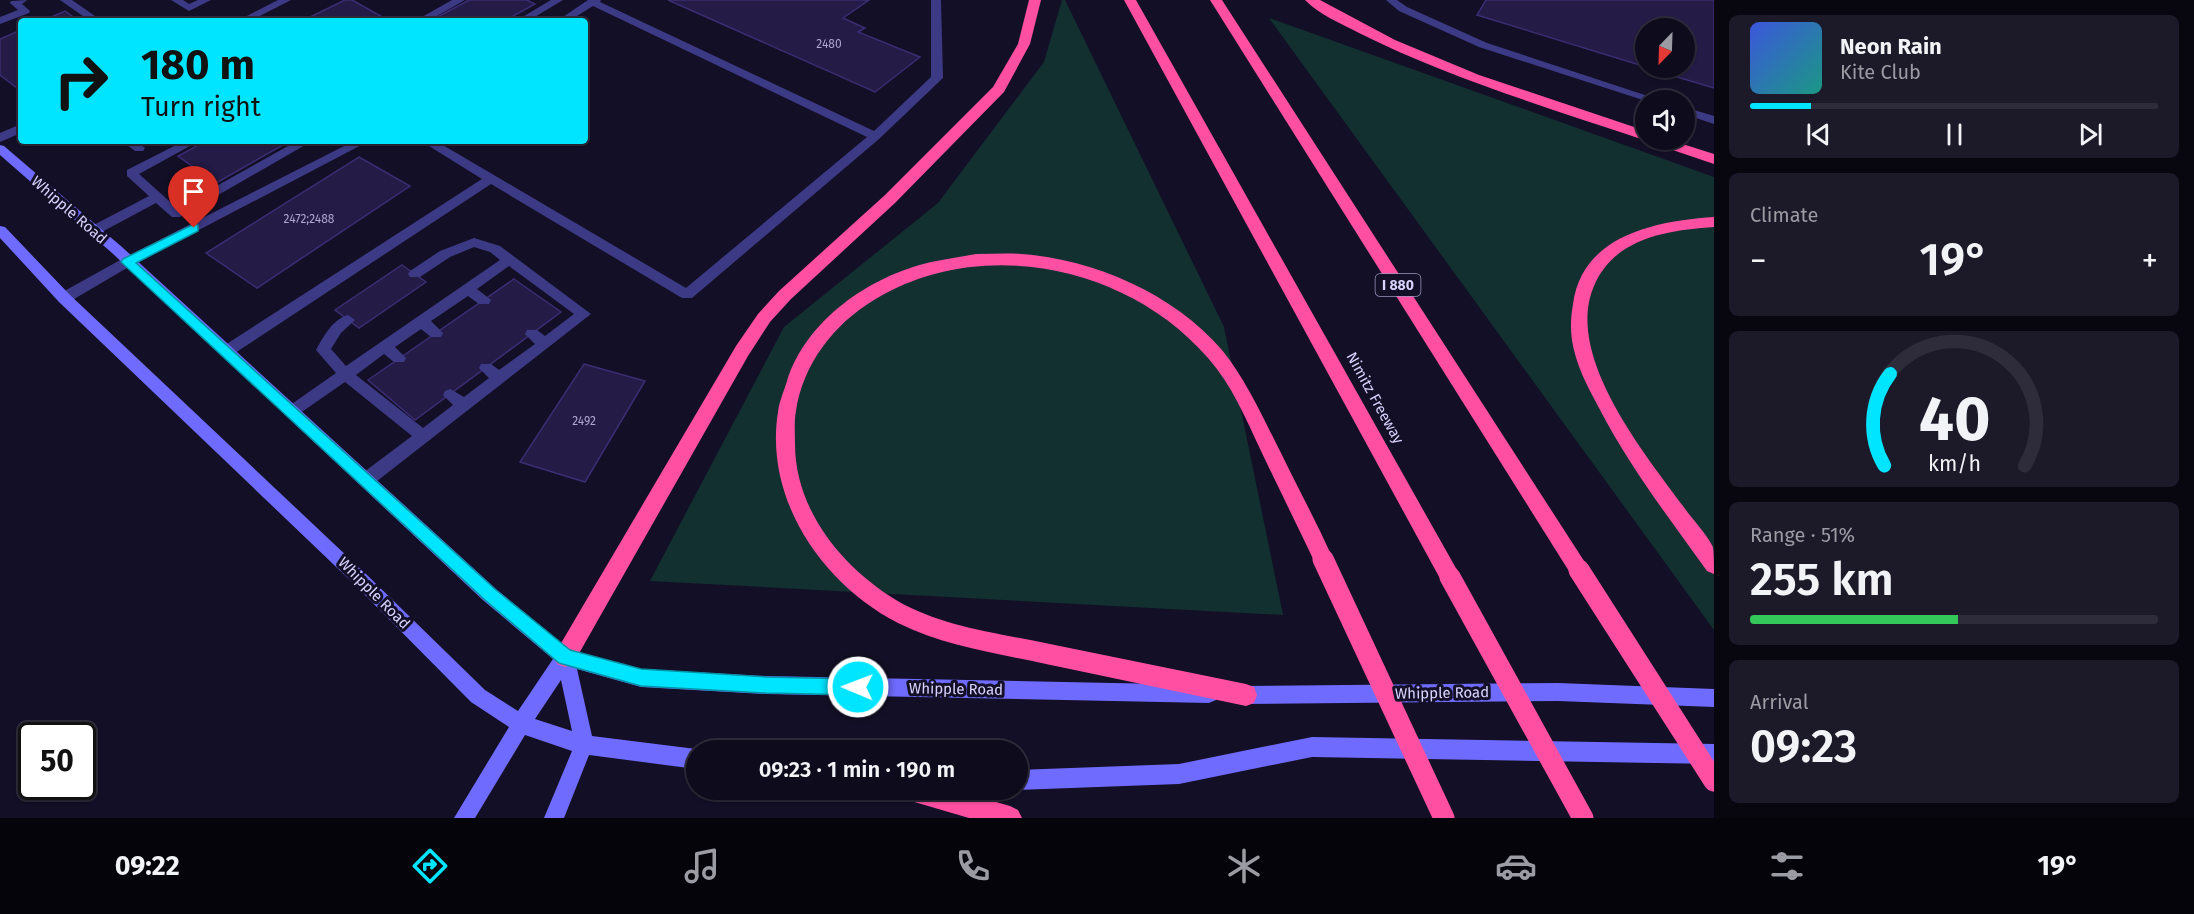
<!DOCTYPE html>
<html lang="en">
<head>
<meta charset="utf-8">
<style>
	:root { --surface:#0e0b1c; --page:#1c1929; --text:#f1f3f6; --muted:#9b9ba3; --line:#2e2b3b; --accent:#00e5ff }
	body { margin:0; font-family:"Fira Sans",sans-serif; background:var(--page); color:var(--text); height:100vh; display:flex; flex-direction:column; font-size:22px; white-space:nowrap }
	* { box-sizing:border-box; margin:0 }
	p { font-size:20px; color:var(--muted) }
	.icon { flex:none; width:33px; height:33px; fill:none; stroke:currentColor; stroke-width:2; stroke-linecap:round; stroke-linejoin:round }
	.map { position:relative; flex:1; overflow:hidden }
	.sheet { display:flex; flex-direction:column; gap:15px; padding:15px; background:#08060f; width:480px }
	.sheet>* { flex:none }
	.hud { position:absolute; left:18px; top:18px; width:570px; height:126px; border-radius:6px; box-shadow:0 2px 4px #0004,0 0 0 2px var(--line); background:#00e5ff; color:#111; overflow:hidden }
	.needle { width:39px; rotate:203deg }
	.buttons { position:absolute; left:1635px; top:18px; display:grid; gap:12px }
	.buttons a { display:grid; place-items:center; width:60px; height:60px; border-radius:50%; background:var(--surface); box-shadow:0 2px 4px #0004,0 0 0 2px var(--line); font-size:30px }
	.speed { position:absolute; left:18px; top:722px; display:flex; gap:12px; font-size:30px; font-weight:700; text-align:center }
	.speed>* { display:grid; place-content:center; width:78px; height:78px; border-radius:50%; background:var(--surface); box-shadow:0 2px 4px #0004,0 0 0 2px var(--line); line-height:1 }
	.speed .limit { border:3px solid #111; border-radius:9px; background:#fff; color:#111 }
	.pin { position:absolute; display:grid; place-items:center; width:51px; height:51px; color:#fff; margin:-62px -26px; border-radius:50% 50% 50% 0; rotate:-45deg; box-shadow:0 0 6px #0007 }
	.pin .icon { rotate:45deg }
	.me { position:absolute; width:66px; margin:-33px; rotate:271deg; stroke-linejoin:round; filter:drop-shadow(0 0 4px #0008) }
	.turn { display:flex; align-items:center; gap:21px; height:126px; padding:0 24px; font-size:27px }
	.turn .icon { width:78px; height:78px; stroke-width:2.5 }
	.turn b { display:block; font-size:42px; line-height:51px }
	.big { font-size:45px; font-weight:600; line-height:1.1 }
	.sheet .widget { flex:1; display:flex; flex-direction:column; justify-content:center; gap:9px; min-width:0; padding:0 21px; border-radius:9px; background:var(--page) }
	.sheet .dial { align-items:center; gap:0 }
	.dial svg { height:156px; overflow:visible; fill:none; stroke:var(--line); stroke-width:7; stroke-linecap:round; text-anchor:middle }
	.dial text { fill:var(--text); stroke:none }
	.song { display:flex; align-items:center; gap:18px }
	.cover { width:72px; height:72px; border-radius:9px; background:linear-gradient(135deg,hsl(230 70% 55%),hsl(170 70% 35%)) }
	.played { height:6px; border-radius:3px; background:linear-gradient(90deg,var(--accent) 15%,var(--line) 15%) }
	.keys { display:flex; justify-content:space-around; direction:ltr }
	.heat { display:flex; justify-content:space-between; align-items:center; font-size:33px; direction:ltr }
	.charge { height:9px; border-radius:4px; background:linear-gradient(90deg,#34c759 51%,var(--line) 0) }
	.trip { position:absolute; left:686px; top:740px; width:342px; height:60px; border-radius:30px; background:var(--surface); box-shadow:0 2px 4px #0004,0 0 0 2px var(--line); font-weight:600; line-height:60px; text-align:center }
	.menu { display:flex; height:96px; justify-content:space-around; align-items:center; background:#06040b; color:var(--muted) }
	.menu .icon { width:42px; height:42px }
	.menu .on { color:var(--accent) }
	.menu b { font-size:27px; color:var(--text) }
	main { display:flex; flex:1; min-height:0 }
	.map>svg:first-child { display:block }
</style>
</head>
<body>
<main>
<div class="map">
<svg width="1714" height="818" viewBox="0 0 1714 818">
	<rect width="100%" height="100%" fill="#130f26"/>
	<g fill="#12302f">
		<path d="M1062 0H1065L1224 327 1283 615 650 581 784 327 938 203 1044 62Z"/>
		<path d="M1269 18 1714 177V630Z"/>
	</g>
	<g fill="#241b47" stroke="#3b2d73" stroke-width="1.5">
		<path d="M345 0H352L388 20 302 21Z"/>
		<path d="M469 0H527L535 4 504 21H430Z"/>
		<path d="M668 0H869L843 18 865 28 858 32 920 57 875 92Z"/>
		<path d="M1486 0H1714V88L1647 68H1684V28H1646V67L1477 15Z"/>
		<path d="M65 11 79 21H42Z"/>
		<path d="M21 30V91L0 75V39Z"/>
		<path d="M206 141H290L216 183 178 156Z"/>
		<path d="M359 157 410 186 257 288 206 253Z"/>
		<path d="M402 265 426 282 359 328 335 310Z"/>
		<path d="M514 279 561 312 415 420 368 380Z"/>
		<path d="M584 364 645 381 585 482 520 462Z"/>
	</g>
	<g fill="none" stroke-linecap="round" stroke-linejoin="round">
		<g fill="#3d3a85" fill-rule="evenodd">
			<path d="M27 0 22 4 30 11 29 13 0 24V17L18 10 10 3 11 1Z"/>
			<path d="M60 0H72L102 21H90Z"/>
			<path d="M171 0H183L189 4 198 0H211L189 11Z"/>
			<path d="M278 0H291L250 21H237Z"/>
			<path d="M452 0H465L428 21H415Z"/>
			<path d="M551 0H563L528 21H516Z"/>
			<path d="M588 0H601L600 2 874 131 931 77V0H941L943 78 879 139 692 298H682L491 184 232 355H222L220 351 222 347 482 179 421 141H436L686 288 867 137 593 6 569 21H557Z"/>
			<path d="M1386 0H1397L1407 7 1487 43 1660 100 1646 101 1479 47 1399 11Z"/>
			<path d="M1684 107 1714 116V124L1684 114Z"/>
			<path d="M21 124V133L0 142V133Z"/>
			<path d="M122 141H136L145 148 143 151H135Z"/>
			<path d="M184 141H199L139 174 177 208 297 141H312L180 217H172L156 203 98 234H88L87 231 88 228 149 196 127 176V170Z"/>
			<path d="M354 141H369L132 265 69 302 64 303 57 298 59 294 122 259Z"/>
			<path d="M474 238 500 246 591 314 372 485 366 487 360 485 358 480 360 475 412 436 345 382 296 416H286L283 412 286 408 336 373 316 350C324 336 332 320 348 315L355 320 341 333 331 349 346 366 500 260 490 252 474 247 450 257 420 277H410L408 274 410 271 440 251ZM509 266 574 314 545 336 537 330H527L525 334 535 344 499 370 491 364H481L479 368 489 378 464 397 450 389 445 391 443 395 453 405 423 428 356 375 384 354 394 362H404L406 358 395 347 421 329 431 337H441L443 333 431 321 468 296 479 304H489L491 300 477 289Z"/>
		</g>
		<g fill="#6f6bff" fill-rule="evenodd">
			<path d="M0 145 4 146 122 247 496 589 570 650 641 669 766 676 1209 685 1216 688 1218 694 1216 700 1209 703 766 694 641 687 577 669 592 736 696 749V769L589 755 564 818H544L572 751 525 735 475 818H454L509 727 471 702 355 585 59 302 0 238V226L5 227 69 294 367 575 485 690 518 711 553 659 484 601 112 253 0 155ZM561 680 572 731 535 719Z"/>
			<path d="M1558 683 1714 689V707L1558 701 1239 704 1232 701 1230 695 1232 689 1239 686Z"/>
			<path d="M1312 737 1714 744V764L1312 757 1179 784 1017 790 1015 789 1017 770 1179 764Z"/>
		</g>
		<g fill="#ff4fa3" fill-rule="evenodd">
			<path d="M1029 0H1041L1030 44 1004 92 895 203 791 299 770 322 748 356 573 664 565 667 557 664 554 657 557 650 736 346 758 314 779 291 885 195 993 87 1018 44Z"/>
			<path d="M1124 0H1136L1457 570 1460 577 1457 584 1450 586 1443 584Z"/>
			<path d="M1210 0H1222L1586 564 1589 570 1586 576 1579 579 1572 576Z"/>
			<path d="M1305 0H1320L1395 40 1479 75 1646 131V140H1649L1641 139C1546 107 1449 78 1359 33 1342 24 1318 14 1305 0Z"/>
			<path d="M1650 140H1670L1714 154V164L1652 143Z"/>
			<path d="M1714 217V227C1668 230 1614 238 1594 286 1564 355 1644 453 1683 506 1692 519 1706 533 1713 547 1714 554 1714 566 1714 574L1707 571C1669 518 1629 466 1599 408 1590 391 1580 373 1575 354 1570 337 1570 321 1573 304 1582 235 1656 221 1714 217Z"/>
			<path d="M976 254C991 254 1006 253 1021 254 1094 259 1174 294 1222 350 1247 381 1263 418 1281 453 1298 488 1317 523 1333 559L1330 565 1323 568 1316 565C1298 527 1279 489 1261 451 1246 419 1232 385 1208 358 1128 265 980 235 874 300 834 324 803 364 796 411 794 421 795 433 795 444 795 510 842 567 896 600 942 627 998 633 1050 644 1115 657 1181 671 1246 684L1254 687 1257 695 1254 703 1246 706C1179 692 1113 678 1046 664 996 653 944 646 898 623 822 584 764 499 778 412 779 402 784 391 787 381 806 320 870 276 931 262 945 259 961 257 976 254Z"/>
			<path d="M899 789H951L1010 806 1018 810 1022 818H969L911 801 903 797Z"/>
		</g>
		<g stroke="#ff4fa3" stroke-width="21">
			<path d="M1323 559 1444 818"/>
			<path d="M1579 570 1714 781"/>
			<path d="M1450 577 1583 818"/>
		</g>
	</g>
	<path fill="#00e5ff" stroke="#0095a6" stroke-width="1.5" d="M194 224 198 225V231L136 263 496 590 570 650 641 669 766 677 858 679 864 681 867 687 864 693 858 695 766 693 641 686 559 663 485 600 121 262 123 259Z"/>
	<g text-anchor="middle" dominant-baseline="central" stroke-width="6" stroke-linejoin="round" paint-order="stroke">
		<g font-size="12" fill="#aca6d1">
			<text x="829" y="44">2480</text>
			<text x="309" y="219">2472;2488</text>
			<text x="584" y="421">2492</text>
		</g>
		<rect fill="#130f26" stroke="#9e99be" stroke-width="1.5" x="1375.5" y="274" width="45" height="22" rx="4.5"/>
		<g font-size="14" font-weight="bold" fill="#d9d4ff">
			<text x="1398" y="285">I 880</text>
		</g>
		<g font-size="15" fill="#d9d4ff" stroke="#130f26">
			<text transform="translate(69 210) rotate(41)">Whipple Road</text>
			<text transform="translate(1375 398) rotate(61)">Nimitz Freeway</text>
			<text transform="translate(374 593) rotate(45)">Whipple Road</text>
			<text transform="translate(956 689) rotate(1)">Whipple Road</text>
			<text transform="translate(1442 693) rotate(-1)">Whipple Road</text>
		</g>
	</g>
</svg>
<div class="buttons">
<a><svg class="needle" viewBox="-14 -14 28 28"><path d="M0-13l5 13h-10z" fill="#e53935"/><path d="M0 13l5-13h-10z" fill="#9b9ba3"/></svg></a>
<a><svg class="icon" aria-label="sound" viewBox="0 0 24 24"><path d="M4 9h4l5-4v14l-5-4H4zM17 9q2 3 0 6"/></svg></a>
</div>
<div class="speed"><div class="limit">50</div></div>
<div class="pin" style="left:194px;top:228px;background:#d93025"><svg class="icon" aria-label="arrive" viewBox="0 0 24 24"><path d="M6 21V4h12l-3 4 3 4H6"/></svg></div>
<svg class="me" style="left:858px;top:687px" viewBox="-20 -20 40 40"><circle r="17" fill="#00e5ff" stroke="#fff" stroke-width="3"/><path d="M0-11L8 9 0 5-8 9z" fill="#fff"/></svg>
<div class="trip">09:23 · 1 min · 190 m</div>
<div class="hud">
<div class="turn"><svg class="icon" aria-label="right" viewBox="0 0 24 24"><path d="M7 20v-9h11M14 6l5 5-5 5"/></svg><div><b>180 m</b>Turn right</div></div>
</div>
</div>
<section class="sheet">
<div class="widget">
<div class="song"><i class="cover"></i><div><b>Neon Rain</b><p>Kite Club</p></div></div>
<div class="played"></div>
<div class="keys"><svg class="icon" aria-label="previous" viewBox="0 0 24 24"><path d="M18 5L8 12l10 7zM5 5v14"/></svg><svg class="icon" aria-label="pause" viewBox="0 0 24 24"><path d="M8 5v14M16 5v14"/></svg><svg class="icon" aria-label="next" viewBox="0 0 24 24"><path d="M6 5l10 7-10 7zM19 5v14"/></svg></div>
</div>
<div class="widget"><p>Climate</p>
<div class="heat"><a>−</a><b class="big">19°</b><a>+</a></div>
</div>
<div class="widget dial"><svg viewBox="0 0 100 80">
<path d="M14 69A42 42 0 1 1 86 69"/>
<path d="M14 69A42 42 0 0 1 17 22" stroke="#00e5ff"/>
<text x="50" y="56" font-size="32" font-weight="700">40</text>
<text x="50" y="72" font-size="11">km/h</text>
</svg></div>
<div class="widget"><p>Range · 51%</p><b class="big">255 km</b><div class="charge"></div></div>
<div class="widget"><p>Arrival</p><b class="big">09:23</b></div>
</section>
</main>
<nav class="menu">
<b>09:22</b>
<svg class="icon on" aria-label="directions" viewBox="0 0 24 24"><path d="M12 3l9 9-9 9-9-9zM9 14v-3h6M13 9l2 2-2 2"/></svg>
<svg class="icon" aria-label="music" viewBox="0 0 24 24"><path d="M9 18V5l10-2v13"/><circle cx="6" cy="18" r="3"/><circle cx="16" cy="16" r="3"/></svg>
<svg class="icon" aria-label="phone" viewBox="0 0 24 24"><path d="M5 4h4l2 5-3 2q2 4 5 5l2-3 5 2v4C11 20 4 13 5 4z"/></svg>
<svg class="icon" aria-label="climate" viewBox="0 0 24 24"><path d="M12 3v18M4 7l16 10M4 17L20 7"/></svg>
<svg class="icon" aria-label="car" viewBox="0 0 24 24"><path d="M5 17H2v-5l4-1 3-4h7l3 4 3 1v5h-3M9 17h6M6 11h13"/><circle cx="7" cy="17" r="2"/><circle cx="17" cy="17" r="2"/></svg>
<svg class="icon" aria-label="filters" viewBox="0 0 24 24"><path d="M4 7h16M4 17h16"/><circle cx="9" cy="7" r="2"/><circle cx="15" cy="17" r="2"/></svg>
<b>19°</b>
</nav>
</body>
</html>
